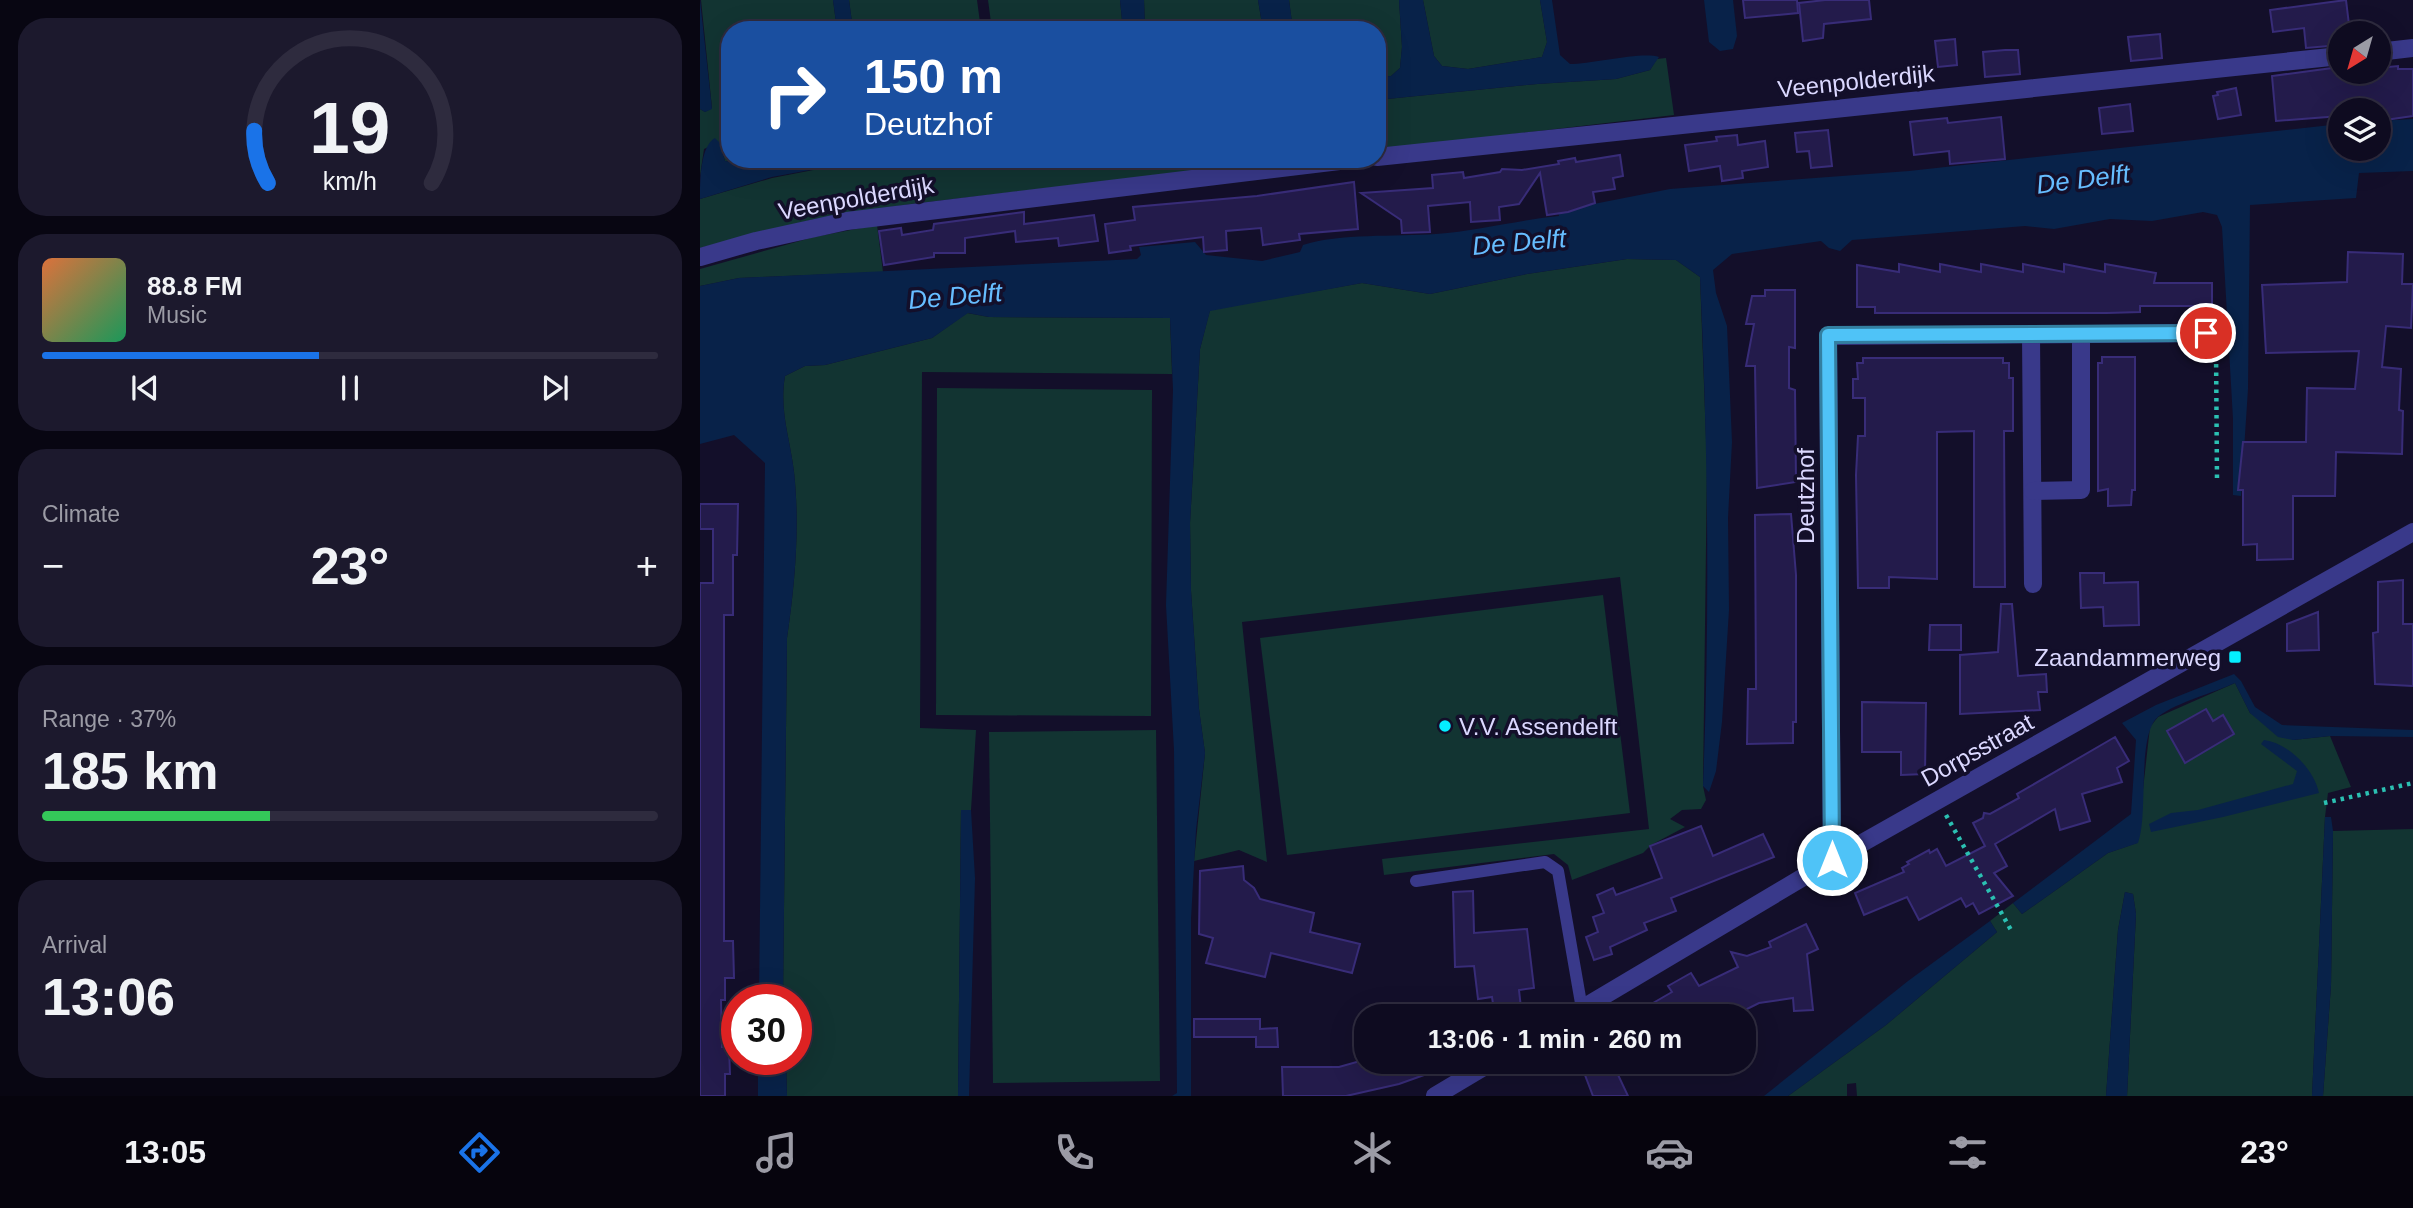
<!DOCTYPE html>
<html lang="en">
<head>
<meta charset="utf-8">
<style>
	:root { --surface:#0e0b20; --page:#1c192d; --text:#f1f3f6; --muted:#9b9ba5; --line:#2e2b3e; --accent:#1a73e8 }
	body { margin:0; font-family:Arial,sans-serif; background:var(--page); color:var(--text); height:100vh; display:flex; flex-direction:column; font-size:26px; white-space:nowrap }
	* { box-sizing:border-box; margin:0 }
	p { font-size:23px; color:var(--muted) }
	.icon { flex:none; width:38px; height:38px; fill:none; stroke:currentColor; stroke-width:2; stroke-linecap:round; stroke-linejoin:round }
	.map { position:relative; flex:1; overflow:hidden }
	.sheet { display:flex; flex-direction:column; gap:18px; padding:18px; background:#080612; width:700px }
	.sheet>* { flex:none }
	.top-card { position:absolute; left:21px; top:21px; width:665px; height:147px; border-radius:28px; box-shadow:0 7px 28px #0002,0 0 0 2px var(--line); background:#1a4fa0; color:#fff; overflow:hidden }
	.needle { width:46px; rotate:217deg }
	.buttons { position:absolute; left:1628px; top:21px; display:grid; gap:14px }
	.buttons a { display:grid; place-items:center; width:63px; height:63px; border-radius:50%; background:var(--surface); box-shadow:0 7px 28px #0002,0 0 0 2px var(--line); font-size:35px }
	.speed { position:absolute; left:21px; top:984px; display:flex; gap:14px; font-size:35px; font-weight:700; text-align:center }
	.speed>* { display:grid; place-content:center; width:91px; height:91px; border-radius:50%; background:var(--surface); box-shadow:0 7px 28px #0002,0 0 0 2px var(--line); line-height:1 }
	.speed .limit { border:10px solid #d22; background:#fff; color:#111 }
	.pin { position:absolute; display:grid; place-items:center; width:60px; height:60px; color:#fff; margin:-30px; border:4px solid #fff; border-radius:50%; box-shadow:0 2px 7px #0007 }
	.me { position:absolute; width:77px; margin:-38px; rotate:0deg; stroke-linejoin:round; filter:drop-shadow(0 0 5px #0008) }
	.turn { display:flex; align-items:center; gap:24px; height:147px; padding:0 28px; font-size:32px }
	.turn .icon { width:91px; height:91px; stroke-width:2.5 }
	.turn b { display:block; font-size:49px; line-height:60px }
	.big { font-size:52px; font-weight:700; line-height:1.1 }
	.sheet .widget { flex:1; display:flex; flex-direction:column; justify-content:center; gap:10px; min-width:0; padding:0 24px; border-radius:28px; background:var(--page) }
	.sheet .dial { align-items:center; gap:0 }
	.dial svg { height:182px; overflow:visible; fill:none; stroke:var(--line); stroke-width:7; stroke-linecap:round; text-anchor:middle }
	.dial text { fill:var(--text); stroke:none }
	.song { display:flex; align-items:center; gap:21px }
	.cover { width:84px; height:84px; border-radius:10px; background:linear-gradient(135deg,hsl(20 70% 55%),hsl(150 70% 35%)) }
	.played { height:7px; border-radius:4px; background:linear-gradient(90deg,var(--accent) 45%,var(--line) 45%) }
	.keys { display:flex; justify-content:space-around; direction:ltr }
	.heat { display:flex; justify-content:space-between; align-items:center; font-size:38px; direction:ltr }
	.charge { height:10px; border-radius:5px; background:linear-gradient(90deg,#34c759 37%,var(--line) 0) }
	.trip { position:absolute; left:654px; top:1004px; width:402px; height:70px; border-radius:28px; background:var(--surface); box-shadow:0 7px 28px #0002,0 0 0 2px var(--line); font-weight:700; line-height:70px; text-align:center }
	.tabs { display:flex; height:112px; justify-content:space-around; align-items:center; background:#06040d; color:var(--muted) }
	.tabs .icon { width:49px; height:49px }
	.tabs .current { color:var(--accent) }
	.tabs b { font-size:32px; color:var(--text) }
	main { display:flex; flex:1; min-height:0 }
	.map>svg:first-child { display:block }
</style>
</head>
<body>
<main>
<section class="sheet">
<div class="widget dial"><svg viewBox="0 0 100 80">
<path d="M14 69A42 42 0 1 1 86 69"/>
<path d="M14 69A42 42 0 0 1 8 46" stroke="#1a73e8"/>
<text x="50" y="56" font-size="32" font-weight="700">19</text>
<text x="50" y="72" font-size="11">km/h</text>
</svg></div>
<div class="widget">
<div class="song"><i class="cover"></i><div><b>88.8 FM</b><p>Music</p></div></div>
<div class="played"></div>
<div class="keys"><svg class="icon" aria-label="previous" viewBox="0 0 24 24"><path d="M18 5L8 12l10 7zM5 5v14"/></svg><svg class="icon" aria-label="pause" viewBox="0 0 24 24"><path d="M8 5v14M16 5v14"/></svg><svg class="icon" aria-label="next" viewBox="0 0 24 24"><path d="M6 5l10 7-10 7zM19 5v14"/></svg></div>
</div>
<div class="widget"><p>Climate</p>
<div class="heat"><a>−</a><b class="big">23°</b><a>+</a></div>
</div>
<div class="widget"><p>Range · 37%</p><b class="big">185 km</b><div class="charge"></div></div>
<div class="widget"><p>Arrival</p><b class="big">13:06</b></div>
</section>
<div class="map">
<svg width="1713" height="1096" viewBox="0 0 1713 1096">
	<rect width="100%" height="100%" fill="#130f2a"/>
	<g fill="#123432">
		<path d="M1 0H133L137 30H30V159H53L39 163 25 161 19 142 4 149 0 176V109L5 112 12 108Z"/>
		<path d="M149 0H277L281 30H153Z"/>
		<path d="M288 0H420L423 30H292Z"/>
		<path d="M444 0H558L563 30H445Z"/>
		<path d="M589 0H699L702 47 700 68 691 76 677 77V30H593Z"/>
		<path d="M723 0H840L847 42 842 57 768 69 742 66 734 56Z"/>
		<path d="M966 58 974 115 677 150V100L837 84 916 79 950 70 957 59Z"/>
		<path d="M170 159H595L211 204 115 219 0 248V199L72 178Z"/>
		<path d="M177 225 183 272 39 278 0 286V269L114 237Z"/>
		<path d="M927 259 976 260 1000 277 1007 466 1003 786 1006 800 1001 809 982 810 970 819 985 827 951 845 943 853 872 880 868 865 854 854 684 875 682 859 949 829 920 577 542 622 567 862 539 850 494 861 505 753 499 709 491 591 490 523 500 349 510 310 662 283 730 294 827 274Z"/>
		<path d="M267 313 289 317 470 318 472 374 222 372 220 728 276 730 271 810H261L258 1096H87L86 1059H96V999H83V997L87 638C95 583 100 527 94 472 90 438 79 411 85 376L105 366 125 365 232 338Z"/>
		<path d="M237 388 452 390 451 716 236 715Z"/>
		<path d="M903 595 930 813 587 855 560 638Z"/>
		<path d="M1535 683 1550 713 1593 740 1630 736 1651 787 1628 793 1625 817 1612 1096H1427L1436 914 1433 894 1425 892 1418 930 1406 1096H1157L1156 1083 1147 1084V1096H1088L1186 1025 1297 932 1290 921 1313 903 1322 914 1408 853 1437 843 1450 727 1458 717Z"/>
		<path d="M456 730 460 1081 293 1083 289 732Z"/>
		<path d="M1713 829V1096H1623L1631 985 1633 831Z"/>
	</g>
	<g fill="#082249">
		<path d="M0 0 12 109 5 112 0 109Z"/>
		<path d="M133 0H149L153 30H137Z"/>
		<path d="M420 0H444L445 30H423Z"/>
		<path d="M558 0H589L593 30H563Z"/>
		<path d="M699 0H723L734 56 742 66 768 69 842 57 847 42 840 0H852L860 55 870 64C892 64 943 51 959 57L950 70 916 79 837 84 677 100V77L691 76 700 68 702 47Z"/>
		<path d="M1004 0H1033L1037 36 1033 49 1020 51 1009 42Z"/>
		<path d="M1713 119V171L1659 173 1656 198 1550 205 1548 389 1541 496 1533 495V419L1522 227 1517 215 1503 212 1452 221 1410 219 1354 229 1325 226 1152 240 1140 251 1129 248 1121 241 1032 254 1013 270 1016 293 1027 326 1032 442 1028 518 1029 610 1022 722 1016 771 1009 792 1003 786C1010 616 1008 446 1000 277L976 260 927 259 827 274 730 294 662 283 510 311 500 349 490 523 491 591 499 709 505 753 496 830 491 919V1096H472L477 1093 474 750 466 605 473 390 470 318 289 317 268 313 232 338 125 365 105 366 85 376C79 411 90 438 94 472 100 527 95 583 87 638L83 999H59L65 463 34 435 0 444V286L39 278 437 259 441 255 439 247 495 242 506 255 562 261 600 252 603 245C639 233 696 237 736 234 777 231 818 220 859 216L858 211 970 189 1209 171 1640 124V149H1678V121Z"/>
		<path d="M15 138 19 142 25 161 39 163 53 159H170L72 177 0 199C0 182 0 146 15 138Z"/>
		<path d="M1534 674 1541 681 1555 707 1582 725 1713 730V737L1630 736 1593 740 1578 737 1550 713 1535 683C1513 693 1478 702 1459 716 1436 733 1449 814 1438 843L1408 853 1322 914 1313 903 1431 814 1436 740 1422 723 1456 705Z"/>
		<path d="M1564 740C1588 743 1614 769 1619 793L1523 817 1451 832 1449 824 1471 813 1498 810 1593 784 1597 771 1561 744Z"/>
		<path d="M261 810H271L275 878 269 1096H258Z"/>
		<path d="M1625 817H1631L1633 831 1631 985 1623 1096H1612Z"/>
		<path d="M1425 892 1433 894 1436 914 1427 1096H1406L1418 930Z"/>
		<path d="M1290 921 1297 932 1186 1025 1088 1096H1064L1208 981Z"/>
		<path d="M58 1059H86L87 1096H58Z"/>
	</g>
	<g fill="#231b4b" stroke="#382c78" stroke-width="2">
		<path d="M1043 0H1097L1098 13 1045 18Z"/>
		<path d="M1125 0H1169L1171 19 1124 24 1123 38 1103 41 1099 3Z"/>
		<path d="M1646 0 1650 33H1640V45L1606 48 1604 28 1573 32 1570 10Z"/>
		<path d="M1460 34 1462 58 1431 61 1428 37Z"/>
		<path d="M1255 39 1257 65 1238 67 1235 41Z"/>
		<path d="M1305 50H1318L1320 74 1285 77 1283 52Z"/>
		<path d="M1698 66V69H1713V116L1678 121V110H1640V116L1576 121 1572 76 1640 67V72H1678V68Z"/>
		<path d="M1536 88 1541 115 1518 119 1513 96 1518 95 1517 92Z"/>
		<path d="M1430 104 1433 131 1402 134 1399 108Z"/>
		<path d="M1301 117 1305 159 1250 164 1249 151 1214 155 1210 122 1247 118 1248 123Z"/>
		<path d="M1128 130 1132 166 1111 168 1109 151 1097 152 1095 133Z"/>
		<path d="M1037 135 1038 145 1065 141 1068 167 1042 171 1043 178 1022 181 1020 166 989 171 985 145 1017 141 1016 137Z"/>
		<path d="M920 155 923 176 913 178 915 189 893 192 895 203 868 212 847 215 840 173 819 204 799 207 800 220 771 222 770 202 728 206 730 232 702 233 701 220 661 193 733 188 732 175 763 172 764 178 800 172 802 169 822 170 859 164 858 161 875 158 876 162Z"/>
		<path d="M654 182 658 229 599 234 600 240 563 245 561 228 526 231 527 250 504 252 503 237 430 246 431 250 409 253 405 224 435 220 433 207 557 196Z"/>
		<path d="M324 212V224L394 215 398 241 359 246 358 238 316 242 315 231 265 238V253H234V257L184 265 179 231 201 228 202 235 233 230 234 224Z"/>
		<path d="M1648 252 1703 254 1702 284H1713L1711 328 1686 326 1682 367 1701 369 1699 410 1703 411 1702 454 1636 452 1635 496H1593V559L1557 560V544L1543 545V490H1538L1543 442H1606L1607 388 1655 389 1659 351 1566 353 1562 285 1647 282Z"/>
		<path d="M1199 264 1240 272V264L1281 272V264L1323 272V264L1364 272V264L1405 272V264L1456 273 1454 283H1512V306H1440V312L1407 313H1175V307H1157V265L1199 272Z"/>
		<path d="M1065 290H1095V348L1089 347V388L1095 390 1096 482 1057 488 1055 366H1046L1054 324H1046L1052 296H1065Z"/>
		<path d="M1402 357H1435V490H1432L1431 505 1408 506V489L1398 491V363H1402Z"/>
		<path d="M1163 358H1303V363H1309V378H1313V431H1304L1305 587H1274V431L1237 432V579L1189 577V588H1158L1156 475 1158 436H1165V398H1153V379H1158L1157 363H1163Z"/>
		<path d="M0 504H38L37 555H33V615H24V941H33L34 978H25V1000H21L22 1047H29L30 1074H25V1096H0V583H13V529H0Z"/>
		<path d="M1091 514 1096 575V722H1093V743L1047 744 1048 689H1056L1055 515Z"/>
		<path d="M1380 573H1404V583L1438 582 1439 625 1404 626 1403 607 1381 608Z"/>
		<path d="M1703 580V624H1713V686L1675 684 1673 633 1678 632V582Z"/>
		<path d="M1301 604H1312L1318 676 1346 674 1347 692H1338L1340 710 1260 714V655L1298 652Z"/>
		<path d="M1618 612 1619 650 1587 651V624Z"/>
		<path d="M1230 625H1261V650H1229Z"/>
		<path d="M1162 702 1226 703 1225 774 1201 775V752H1162Z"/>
		<path d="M1506 709 1513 721 1523 715 1534 734 1485 763 1467 731Z"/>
		<path d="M1415 737 1429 761 1417 768 1422 782 1382 794 1390 821 1360 830 1355 809 1295 844 1307 866 1294 873 1313 896 1279 914 1273 903 1266 907 1261 898 1219 920 1207 897 1164 915 1155 893 1204 872 1202 868 1209 864 1207 862 1229 850 1230 853 1237 849 1246 866 1285 846 1273 823 1283 818 1284 813 1290 814 1319 798 1317 794Z"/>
		<path d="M1001 826 1013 856 1063 834 1074 857 971 898 976 911 944 923 947 930 910 947 912 954 894 960 886 937 898 932 893 917 904 913 897 895 913 888 916 895 962 878 950 846Z"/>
		<path d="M543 866 544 880 554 888 560 899 614 913 610 932 660 944 652 973 571 953 565 977 506 963 513 938 499 934 500 871Z"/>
		<path d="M773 891 774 933 827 929 834 988 819 990 822 1017H795L792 997 778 999 774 966 755 967 753 892Z"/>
		<path d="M1106 924 1118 949 1107 954 1113 1010 1094 1011 1093 998 1059 1003 1031 1017H929L972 992 968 986 991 973 999 986 1038 967 1031 952 1047 956 1071 947 1069 942Z"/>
		<path d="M494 1019H560V1029L577 1028 578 1047H556V1037H494Z"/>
		<path d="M667 1059V1062H752V1065L699 1084 646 1096H583L582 1067H639Z"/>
		<path d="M880 1062H912L928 1096H893Z"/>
	</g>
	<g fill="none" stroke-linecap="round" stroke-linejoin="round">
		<g stroke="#2bc0b2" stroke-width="4.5" stroke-dasharray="3.5 5" stroke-linecap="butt">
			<path d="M1516 347 1517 480"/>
			<path d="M1624 803 1713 783"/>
			<path d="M1246 815 1311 930"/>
		</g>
		<path stroke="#39398a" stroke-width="12" d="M716 881 845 862 858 871 882 1009"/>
		<g stroke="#39398a" stroke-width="18">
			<path d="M1678 52 1713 48"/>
			<path d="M677 157 1640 56"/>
			<path d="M0 257 56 241 147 221 656 159"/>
			<path d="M1331 335 1333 584"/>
			<path d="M1333 491 1381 490V334"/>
			<path d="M1132 860 1128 336 1506 333"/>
		</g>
		<g stroke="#39398a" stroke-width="18">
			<path d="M868 1017 1132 860 1713 532"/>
			<path d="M735 1096 792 1062"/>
		</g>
	</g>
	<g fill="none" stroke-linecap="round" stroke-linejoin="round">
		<defs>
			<path id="route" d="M1132 860 1128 335 1506 333"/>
		</defs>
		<use href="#route" stroke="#337fa1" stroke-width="18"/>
		<use href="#route" stroke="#4fc3f7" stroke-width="12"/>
	</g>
	<g fill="#04eeff" stroke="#130f2a" stroke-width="2.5">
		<rect x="1528" y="650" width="14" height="14" rx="3.5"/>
		<circle cx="745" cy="726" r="7"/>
	</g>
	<g text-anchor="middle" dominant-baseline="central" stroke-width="7" stroke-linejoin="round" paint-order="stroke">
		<g font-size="24" fill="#dbd8ff" stroke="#130f2a">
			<text transform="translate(1156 81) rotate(-6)">Veenpolderdijk</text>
			<text transform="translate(156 198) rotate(-10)">Veenpolderdijk</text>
			<text transform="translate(1105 496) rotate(-90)">Deutzhof</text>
			<text transform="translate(1277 750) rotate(-29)">Dorpsstraat</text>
		</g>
		<g font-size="24" fill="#dbd8ff" stroke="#130f2a" text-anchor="end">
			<text x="1521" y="657">Zaandammerweg</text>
			<text x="759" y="726" text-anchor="start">V.V. Assendelft</text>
		</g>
		<g font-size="26" font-style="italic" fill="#66bdff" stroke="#130f2a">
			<text transform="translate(1383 179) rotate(-7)">De Delft</text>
			<text transform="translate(819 242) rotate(-5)">De Delft</text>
			<text transform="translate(255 296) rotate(-5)">De Delft</text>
		</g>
	</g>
</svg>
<div class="buttons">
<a><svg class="needle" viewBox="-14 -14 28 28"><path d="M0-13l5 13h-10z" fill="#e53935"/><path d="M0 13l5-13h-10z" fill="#9b9ba5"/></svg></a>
<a><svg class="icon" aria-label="layers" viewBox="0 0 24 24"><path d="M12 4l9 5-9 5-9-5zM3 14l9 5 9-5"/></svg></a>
</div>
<div class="speed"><div class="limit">30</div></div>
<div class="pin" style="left:1506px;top:333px;background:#d93025"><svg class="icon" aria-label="arrive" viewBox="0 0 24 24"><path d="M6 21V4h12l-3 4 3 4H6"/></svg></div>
<svg class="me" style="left:1132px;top:860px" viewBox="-20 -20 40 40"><circle r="17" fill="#4fc3f7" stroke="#fff" stroke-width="3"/><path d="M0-11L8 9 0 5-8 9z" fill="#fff"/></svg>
<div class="trip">13:06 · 1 min · 260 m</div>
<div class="top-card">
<div class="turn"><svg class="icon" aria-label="right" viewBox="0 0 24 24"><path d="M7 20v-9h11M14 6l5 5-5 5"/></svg><div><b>150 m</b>Deutzhof</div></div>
</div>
</div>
</main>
<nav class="tabs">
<b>13:05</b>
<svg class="icon current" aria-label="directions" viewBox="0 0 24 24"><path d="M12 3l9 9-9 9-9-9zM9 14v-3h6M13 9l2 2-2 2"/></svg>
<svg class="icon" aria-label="music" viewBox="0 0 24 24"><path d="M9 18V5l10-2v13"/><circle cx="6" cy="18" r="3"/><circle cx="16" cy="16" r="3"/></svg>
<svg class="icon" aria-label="phone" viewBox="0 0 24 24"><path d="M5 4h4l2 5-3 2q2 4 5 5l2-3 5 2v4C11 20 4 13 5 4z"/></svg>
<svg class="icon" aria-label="climate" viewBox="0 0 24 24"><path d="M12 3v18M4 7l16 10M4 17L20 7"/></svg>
<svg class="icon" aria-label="car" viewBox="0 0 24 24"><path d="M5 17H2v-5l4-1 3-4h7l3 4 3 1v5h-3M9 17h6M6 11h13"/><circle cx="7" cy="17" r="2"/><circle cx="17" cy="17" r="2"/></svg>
<svg class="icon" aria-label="filters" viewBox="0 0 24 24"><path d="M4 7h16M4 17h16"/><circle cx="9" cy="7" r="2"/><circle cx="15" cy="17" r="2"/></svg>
<b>23°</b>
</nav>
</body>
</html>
